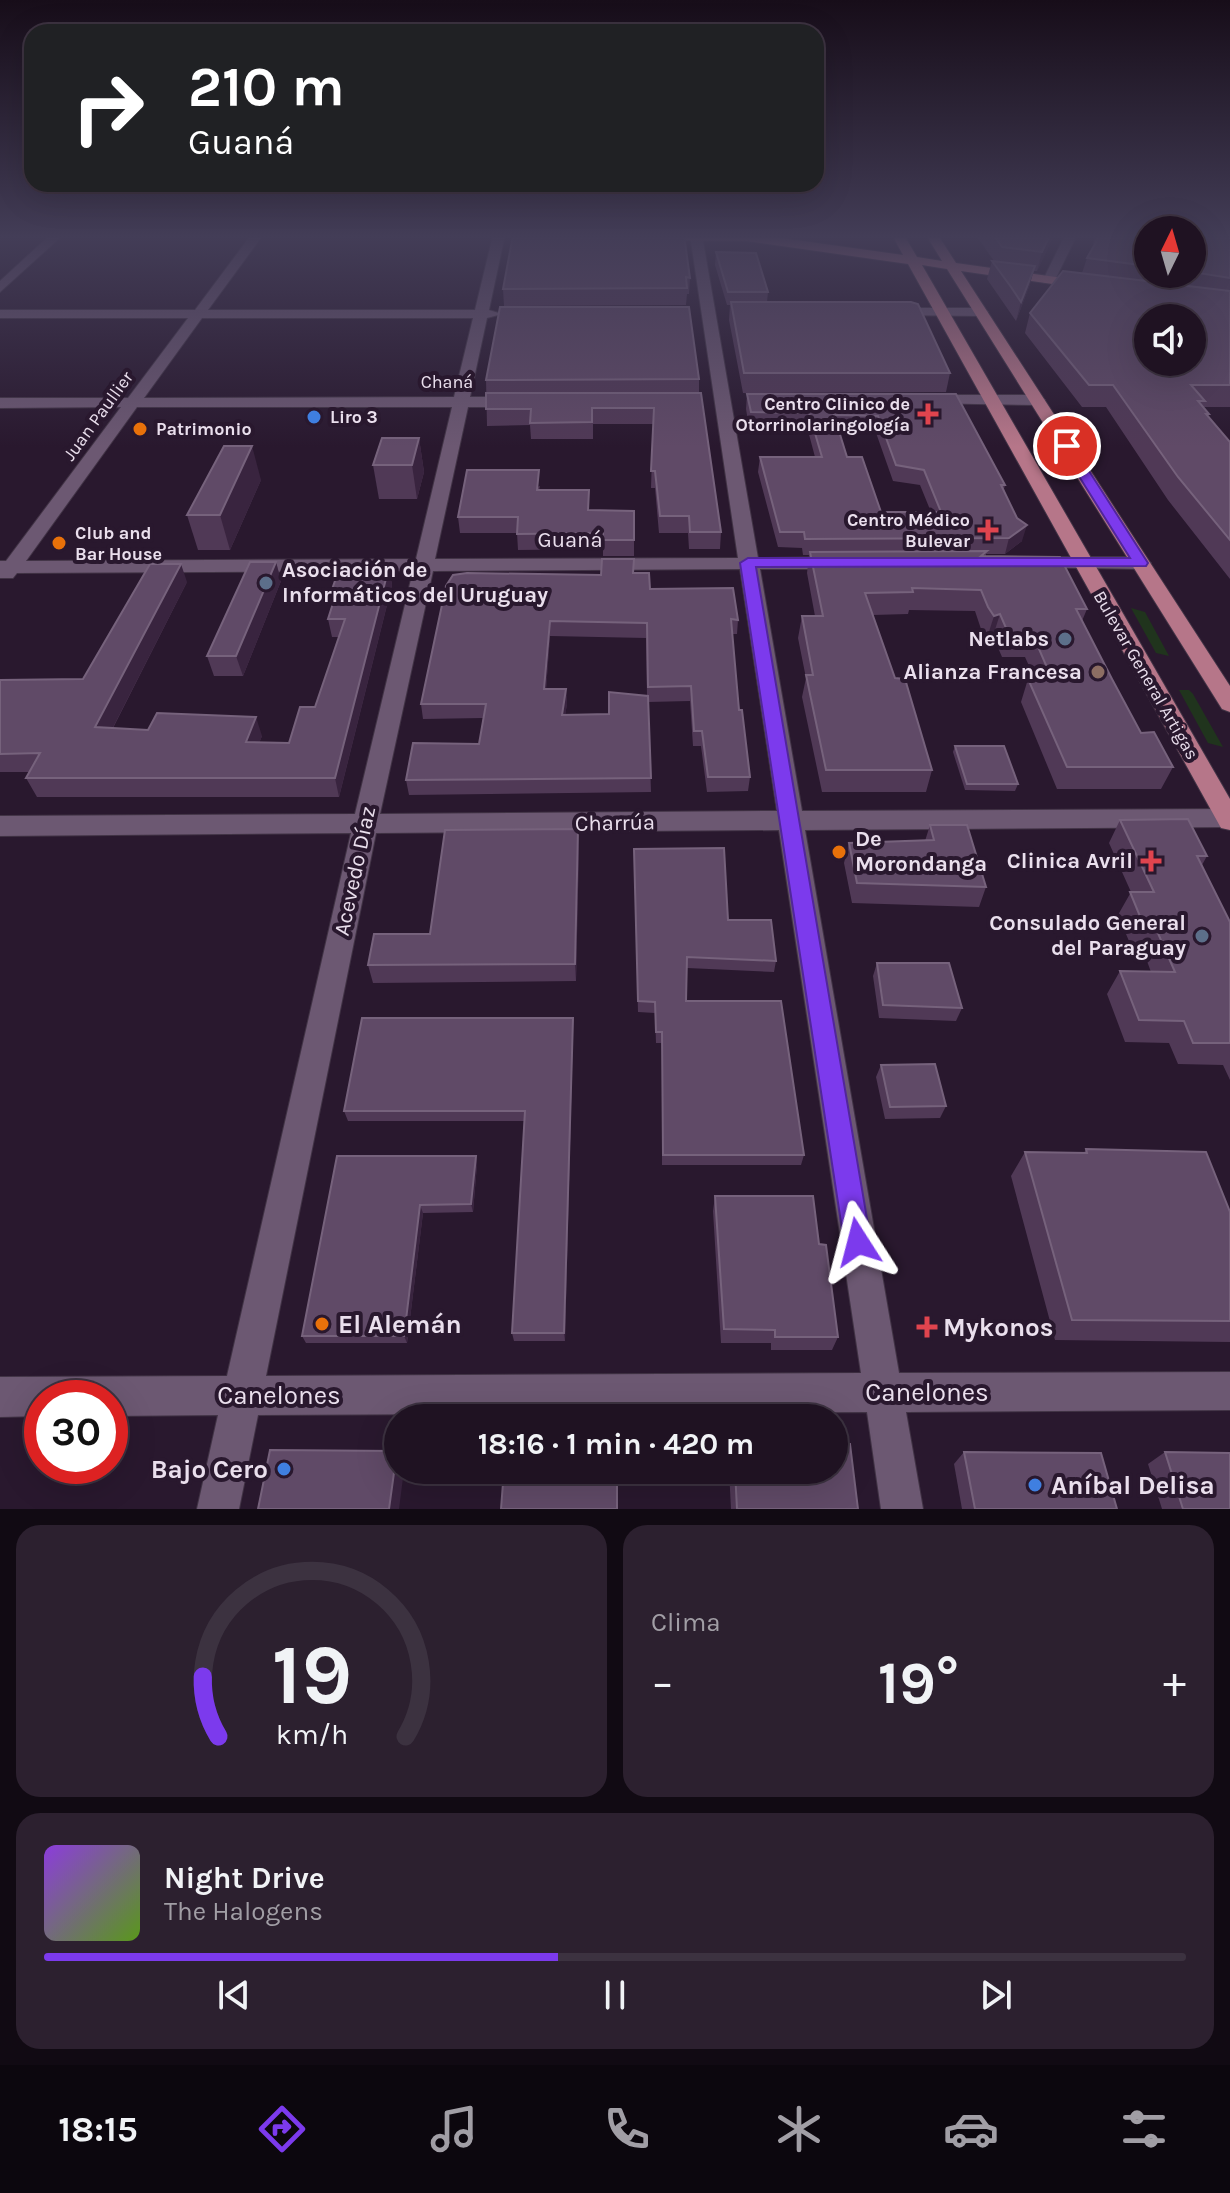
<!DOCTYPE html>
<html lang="es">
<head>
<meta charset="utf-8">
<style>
	:root { --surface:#1f1222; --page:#2c202f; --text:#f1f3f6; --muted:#a19ea5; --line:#3c3240; --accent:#7c3aed }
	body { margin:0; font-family:Karla,sans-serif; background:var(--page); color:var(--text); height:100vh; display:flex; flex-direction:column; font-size:30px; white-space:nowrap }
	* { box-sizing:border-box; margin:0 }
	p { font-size:26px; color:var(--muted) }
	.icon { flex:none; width:44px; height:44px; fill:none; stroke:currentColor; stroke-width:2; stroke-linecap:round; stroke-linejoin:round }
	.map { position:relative; height:1509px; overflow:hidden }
	.drawer { display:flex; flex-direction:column; gap:16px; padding:16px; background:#110a13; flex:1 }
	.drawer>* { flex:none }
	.guide { position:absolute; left:24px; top:24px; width:800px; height:168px; border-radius:24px; box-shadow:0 8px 32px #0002,0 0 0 2px var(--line); background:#202124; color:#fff; overflow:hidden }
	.needle { width:52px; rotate:5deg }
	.buttons { position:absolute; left:1134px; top:216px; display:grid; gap:16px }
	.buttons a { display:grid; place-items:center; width:72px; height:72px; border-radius:50%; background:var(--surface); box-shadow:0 8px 32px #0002,0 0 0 2px var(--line); font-size:40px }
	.speed { position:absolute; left:24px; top:1380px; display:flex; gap:16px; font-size:40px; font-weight:700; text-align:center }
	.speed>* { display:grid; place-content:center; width:104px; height:104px; border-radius:50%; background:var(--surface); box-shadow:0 8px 32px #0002,0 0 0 2px var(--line); line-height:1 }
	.speed .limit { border:12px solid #d22; background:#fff; color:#111 }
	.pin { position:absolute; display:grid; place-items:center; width:68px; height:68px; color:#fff; margin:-34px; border:4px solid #fff; border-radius:50%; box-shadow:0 2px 8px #0007 }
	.me { position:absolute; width:88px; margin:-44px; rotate:351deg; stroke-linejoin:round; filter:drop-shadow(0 0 6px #0008) }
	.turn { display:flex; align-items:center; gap:28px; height:168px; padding:0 32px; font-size:36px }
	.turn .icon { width:104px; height:104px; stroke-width:2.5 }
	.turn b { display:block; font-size:56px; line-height:68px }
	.big { font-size:60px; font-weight:700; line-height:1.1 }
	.drawer .tile { flex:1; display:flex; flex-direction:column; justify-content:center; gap:12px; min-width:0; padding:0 28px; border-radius:24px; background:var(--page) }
	.drawer .dial { align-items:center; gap:0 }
	.dial svg { height:208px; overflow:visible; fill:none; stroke:var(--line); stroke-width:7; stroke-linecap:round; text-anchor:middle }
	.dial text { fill:var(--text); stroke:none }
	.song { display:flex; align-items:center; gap:24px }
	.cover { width:96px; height:96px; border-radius:12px; background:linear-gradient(135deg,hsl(270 70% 55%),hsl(90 70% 35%)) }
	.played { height:8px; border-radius:4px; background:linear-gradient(90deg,var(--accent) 45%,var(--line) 45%) }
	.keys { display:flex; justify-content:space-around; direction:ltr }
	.heat { display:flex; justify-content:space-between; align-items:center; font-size:44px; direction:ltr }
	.drawer .tiles { flex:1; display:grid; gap:16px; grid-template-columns:1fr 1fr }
	.tile:last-child { grid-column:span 2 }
	.trip { position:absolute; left:384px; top:1404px; width:464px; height:80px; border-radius:40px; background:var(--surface); box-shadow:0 8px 32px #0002,0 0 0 2px var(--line); font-weight:700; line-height:80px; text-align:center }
	.dock { display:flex; height:128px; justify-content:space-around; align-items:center; background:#0c070e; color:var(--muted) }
	.dock .icon { width:56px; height:56px }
	.dock .current { color:var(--accent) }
	.dock b { font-size:36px; color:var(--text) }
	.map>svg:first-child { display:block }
</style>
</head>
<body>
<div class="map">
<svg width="1230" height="1509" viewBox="0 0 1230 1509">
	<rect width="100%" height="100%" fill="#29182e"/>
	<g fill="#20341d">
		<path d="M1131 608 1145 612 1169 656 1156 653Z"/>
		<path d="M1179 690H1189L1193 694 1223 747 1208 743Z"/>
	</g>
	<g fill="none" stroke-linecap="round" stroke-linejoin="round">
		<defs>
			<g id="minor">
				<path d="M50 235H63L0 292V281Z"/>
				<path d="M251 235H263L208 310H475L493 235H505L489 310 502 314 487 318 470 397H519L527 402 519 407H468L435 559 738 558 690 235H702L758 558 838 557 848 563 838 569H760L802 811 1230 809V827L805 830 899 1373 1230 1372V1410L906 1412 923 1509H881L867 1412 258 1415 239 1509H197L218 1415 110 1416V1398H42V1416L0 1417V1377L227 1376 351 833 0 836V816L355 814 413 571 17 573 13 578H0V561H6L121 407 0 408V398H128L188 318H0V310H195ZM202 318H473L454 397 144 398ZM137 407H452L416 559 26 561ZM740 569 777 811 380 814 433 571ZM779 830 861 1373 266 1376 376 833Z"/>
				<path d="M1065 235H1077L1055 280 1044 283 1043 280Z"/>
				<path d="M891 308H981L988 312 981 316 886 315 884 312Z"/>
				<path d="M928 395H1037L1045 400 1037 405 922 403V397Z"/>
				<path d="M1031 557H1141L1151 563 1141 569 1024 567 1021 563 1024 559Z"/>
			</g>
			<path id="major" d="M645 235H760L903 255 892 235H904L917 257 942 261 926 235H938L956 263 1092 282 1094 285 1087 289 961 271 1230 686V712L1222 709 947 269 922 265 1230 799V830L1221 828 908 264 746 241 651 240Z"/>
		</defs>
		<use href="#minor" stroke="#413345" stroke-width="2"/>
		<use href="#major" stroke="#413345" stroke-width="2"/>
		<use href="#minor" fill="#6c5872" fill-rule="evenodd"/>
		<use href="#major" fill="#b67689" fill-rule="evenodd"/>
	</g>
	<g fill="#503956" fill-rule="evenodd">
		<path d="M794 235H830L794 236Z"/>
		<path d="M976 235H1054L1037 271H1033L1030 284 1016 321 987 279 992 261H994Z"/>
		<path d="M1095 235H1148V274H1192V235H1230V407H1203L1209 414 1208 417 1230 442V579L1168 500 1106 407H1082L1025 333 1030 313 1082 273 1087 258 1095 244H1093Z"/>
		<path d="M716 252 768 292 767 302 950 373 946 392 743 393 729 320 730 305H727L715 265Z"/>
		<path d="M690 278 689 294H687L686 305 504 306 503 289Z"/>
		<path d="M699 379V393L721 532 720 549H689L688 533H659L655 488H651L653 424H593V439H531L530 425 487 426 486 380Z"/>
		<path d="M747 394H956L1005 485 1004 489 1022 541 1005 554H986V556L1087 609 1082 621 1112 679 1141 733 1173 767 1161 789H1057L1021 702 1028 679H1035L1025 657H1002L993 636 987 638 981 629 975 611 909 610 908 614 873 615 895 678 932 770 926 792H822L802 697 806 678 798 638 802 616H815L807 573 809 555H803L802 548 778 547 758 472 760 457H815L807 427H749L746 409ZM839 430H875L893 481 920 485 931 512H881L847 457Z"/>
		<path d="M419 438 424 472 417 499H379L373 465Z"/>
		<path d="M261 480 230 550H198L187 515Z"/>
		<path d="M540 486 539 490 589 510 634 511V556H603V549L518 550 517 533H460L458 517Z"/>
		<path d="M276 562 281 581 243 676H214L207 656Z"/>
		<path d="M389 567 392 585 339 797H37L26 778 30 772H0V680L83 679 187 582 113 728 262 736 259 743H289L315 707 339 637H332L328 619 332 604 330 595Z"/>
		<path d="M633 573 650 589 738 620 737 634H732L739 710 750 777 748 791 707 792 701 746H693L690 701 648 702 651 792 409 795 406 780 479 744 483 718 423 719 421 704 601 575ZM550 636 646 638 647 696 609 714 565 715 567 704 566 689H546Z"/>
		<path d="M955 746 1018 784 1015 791 965 790 953 752Z"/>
		<path d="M1120 820 1207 856 1202 865 1230 922V1080L1223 1065 1178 1064 1169 1043 1125 1042 1107 994 1120 971 1151 972 1144 953H1134L1118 915 1131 892 1109 843Z"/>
		<path d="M930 825 986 887 979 907 852 903 844 863 849 843 925 841Z"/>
		<path d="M579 847 576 981 373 983 368 965 430 934Z"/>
		<path d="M634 860 728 920 776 961 774 972 687 968 686 1001 804 1155 801 1165H662V1043H656L655 1013 638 1012Z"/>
		<path d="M877 963 962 1008 956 1021 879 1018 873 976Z"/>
		<path d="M573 1029 565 1341H514L512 1333 524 1121H348L344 1111Z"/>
		<path d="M881 1065 946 1106 940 1118 885 1119 876 1077Z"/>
		<path d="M1086 1149 1230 1212V1342L1055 1340 1011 1176 1025 1152 1084 1153Z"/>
		<path d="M337 1156H476L477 1164 473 1212 423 1213 407 1343H306L302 1336Z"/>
		<path d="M715 1196 819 1244 838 1337 832 1350H771V1343H721L713 1211Z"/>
		<path d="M964 1452 1117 1509H962L954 1464Z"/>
		<path d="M1165 1452 1230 1509H1162L1148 1464Z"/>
		<path d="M729 1470H834L858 1509H731Z"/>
	</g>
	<g fill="#39243f">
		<path d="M1050 235H1054L1037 271 1042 252Z"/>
		<path d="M1035 266 1030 284 1016 321 1021 302Z"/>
		<path d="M419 438 424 472 417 499 412 465Z"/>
		<path d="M252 446 261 480 230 550 220 515Z"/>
		<path d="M1027 525 1022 541 1005 554 1009 538Z"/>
		<path d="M276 562 281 581 243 676 236 656Z"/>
		<path d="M181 564 187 582 104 745 95 727Z"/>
		<path d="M389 567 392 585 339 797 335 778Z"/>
		<path d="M1000 614 993 636 987 638 994 616Z"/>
		<path d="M550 621V636L545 703 544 689Z"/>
		<path d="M566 689 567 704 563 730 562 715Z"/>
		<path d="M256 717 262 736 252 761 246 742Z"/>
		<path d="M578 829 579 847 576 981 575 964Z"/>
		<path d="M573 1018V1029L565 1341 564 1333Z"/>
		<path d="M476 1156 477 1164 473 1212 471 1204Z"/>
		<path d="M420 1205 423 1213 407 1343 404 1336Z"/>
		<path d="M397 1451 398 1454V1470H404L399 1509H389Z"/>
	</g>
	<g fill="#604a67" stroke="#76627c" stroke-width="2" fill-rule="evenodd">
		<path d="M513 235H684L690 278 686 277 687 288 503 289Z"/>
		<path d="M994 235H1050L1042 252 1002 247Z"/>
		<path d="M1100 235H1148V266L1087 258Z"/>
		<path d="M1192 235H1230V278L1192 272Z"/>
		<path d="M716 252 756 253 768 292H728Z"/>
		<path d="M992 261 1035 266 1021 302 1011 287Z"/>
		<path d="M1063 271 1230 291V385H1191L1205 401H1198L1209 414H1206L1230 442V540L1178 477 1113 385H1089L1030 313ZM1148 318H1192V362H1148Z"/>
		<path d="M731 302H911L918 304 950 373H744Z"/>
		<path d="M500 307H689L699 379 486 380Z"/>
		<path d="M486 393H701L721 532H690L689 516H660L655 471H651L654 408H592V422L530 423 531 409H486Z"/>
		<path d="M747 394H956L1005 485H1001L1017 518 1027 525 1009 538 805 539 804 532H780L760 457H822L809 413 751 412ZM834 415 878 416 896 465 924 470 941 512H881L862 457H847Z"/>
		<path d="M382 438H419L412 465H373Z"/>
		<path d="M224 446H252L220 515H187Z"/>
		<path d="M467 470H539L537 490H589L588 510 634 511V540H603V533L517 534 518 517H458Z"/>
		<path d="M987 551 981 556 1060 557 1087 609H1076L1112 679 1141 733 1154 732 1173 767H1067L1028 679H1052L1033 635H1009L1000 614 994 616 988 607 981 590 912 588 913 592 865 593 895 678 905 679 932 770H826L806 675H813L802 616H823L810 552Z"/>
		<path d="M602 559H634L633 573H649L650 589 733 588 738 620 731 619 739 710H742L750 777H708L702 731H694L691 686 648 687 647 623 550 621 544 689H566L562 715 609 714V692L648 696 651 778 406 780 413 743 479 744 486 704H421L446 586 453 575 467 573 601 575Z"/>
		<path d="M250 562H276L236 656H207Z"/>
		<path d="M150 564H181L95 727 148 730 157 713 256 717 246 742 289 743 300 707H315L345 619H328L335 597 330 595 341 564 389 567 335 778H26L40 753 0 754V680L83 679Z"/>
		<path d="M955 746H1004L1018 784H967Z"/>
		<path d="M1188 819 1207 856H1197L1230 922V1043H1193L1184 1021 1139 1020 1120 971 1175 972 1157 931H1146L1130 892H1154L1120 820Z"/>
		<path d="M930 825H967L986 887 857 883 849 843 934 840Z"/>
		<path d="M578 829 575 964 368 965 374 934H430L445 830Z"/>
		<path d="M724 848 728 920H771L776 961 687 957 686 1001H781L804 1155H663L662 1032H656L655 1002 638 1001 634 849Z"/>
		<path d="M877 963H949L962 1008 883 1005Z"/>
		<path d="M362 1018H573L564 1333H512L525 1111H344Z"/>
		<path d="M935 1064 946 1106 890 1107 881 1065Z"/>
		<path d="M1086 1149 1206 1152 1230 1212V1321L1072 1320 1025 1152 1087 1153Z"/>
		<path d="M337 1156H476L471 1204 420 1205 404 1336H302Z"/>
		<path d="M715 1196H813L819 1244 826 1245 838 1337H775V1330L724 1329Z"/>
		<path d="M834 1444H850L858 1509H737L735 1470H834Z"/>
		<path d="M270 1450 397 1451 389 1509H258Z"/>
		<path d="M964 1452 1101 1453 1117 1509H975Z"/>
		<path d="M1165 1452 1230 1453V1509H1183Z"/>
		<path d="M504 1470H617V1509H501Z"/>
	</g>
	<linearGradient id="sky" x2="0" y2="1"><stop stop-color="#170d19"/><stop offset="0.53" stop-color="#433d57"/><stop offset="1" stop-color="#433d57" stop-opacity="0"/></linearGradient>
	<rect width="1230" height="447" fill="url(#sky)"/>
	<path fill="#7c3aed" stroke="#51269a" stroke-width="2" d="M1062 444 1073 446 1148 563 1146 566 756 567 871 1242 867 1251 858 1255 848 1251 844 1242 740 563 748 558H1130L1060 446Z"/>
	<g fill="#e0444e" stroke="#29182e" stroke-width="3">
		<path d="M924 402h8v8h8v8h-8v8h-8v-8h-8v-8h8z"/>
		<path d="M984 518h8v8h8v8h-8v8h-8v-8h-8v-8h8z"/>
		<path d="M1147 849h8v8h8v8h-8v8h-8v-8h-8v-8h8z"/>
		<path d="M923 1315h8v8h8v8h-8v8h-8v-8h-8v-8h8z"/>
	</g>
	<g fill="#3f7fe0" stroke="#29182e" stroke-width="3">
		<circle cx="314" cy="417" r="8"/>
		<circle cx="284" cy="1469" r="8"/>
		<circle cx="1035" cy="1485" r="8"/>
	</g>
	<g fill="#e8710a" stroke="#29182e" stroke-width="3">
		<circle cx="140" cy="429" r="8"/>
		<circle cx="59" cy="543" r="8"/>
		<circle cx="839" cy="852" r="8"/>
		<circle cx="322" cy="1324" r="8"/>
	</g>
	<g fill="#5c6f8a" stroke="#29182e" stroke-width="3">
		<circle cx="266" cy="583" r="8"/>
		<circle cx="1065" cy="639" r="8"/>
		<circle cx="1202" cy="936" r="8"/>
	</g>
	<circle fill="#8d6e63" stroke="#29182e" stroke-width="3" cx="1098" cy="672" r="8"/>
	<g text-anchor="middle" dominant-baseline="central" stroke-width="8" stroke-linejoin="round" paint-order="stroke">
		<g font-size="18" fill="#eadfed" stroke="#29182e">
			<text x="447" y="382">Chaná</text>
			<text transform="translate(98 416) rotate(-54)">Juan Paullier</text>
			<text transform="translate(1146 675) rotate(60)">Bulevar General Artigas</text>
		</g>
		<g font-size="18" font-weight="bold" fill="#eadfed" stroke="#29182e" text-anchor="start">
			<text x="910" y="404" text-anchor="end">Centro Clinico de<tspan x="910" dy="21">Otorrinolaringología</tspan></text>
			<text x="330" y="417">Liro 3</text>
			<text x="156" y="429">Patrimonio</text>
			<text x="970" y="520" text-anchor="end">Centro Médico<tspan x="970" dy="21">Bulevar</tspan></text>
			<text x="75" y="533">Club and<tspan x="75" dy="21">Bar House</tspan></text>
		</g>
		<g font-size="22" fill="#eadfed" stroke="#29182e">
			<text x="570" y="540">Guaná</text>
			<text transform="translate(615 823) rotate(-1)">Charrúa</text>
			<text transform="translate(355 871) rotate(-78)">Acevedo Díaz</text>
		</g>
		<g font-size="22" font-weight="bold" fill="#eadfed" stroke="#29182e" text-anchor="end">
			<text x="282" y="570" text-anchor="start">Asociación de<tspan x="282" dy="25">Informáticos del Uruguay</tspan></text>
			<text x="1049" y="639">Netlabs</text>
			<text x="1082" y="672">Alianza Francesa</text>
			<text x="855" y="839" text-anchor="start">De<tspan x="855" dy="25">Morondanga</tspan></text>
			<text x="1133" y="861">Clinica Avril</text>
			<text x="1186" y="923">Consulado General<tspan x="1186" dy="25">del Paraguay</tspan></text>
		</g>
		<g font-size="26" font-weight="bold" fill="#eadfed" stroke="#29182e" text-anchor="start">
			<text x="338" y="1324">El Alemán</text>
			<text x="943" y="1327">Mykonos</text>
			<text x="268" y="1469" text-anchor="end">Bajo Cero</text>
			<text x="1051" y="1485">Aníbal Delisa</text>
		</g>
		<g font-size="26" fill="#eadfed" stroke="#29182e">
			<text x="927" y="1392">Canelones</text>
			<text x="279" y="1395">Canelones</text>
		</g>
	</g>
</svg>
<div class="buttons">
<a><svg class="needle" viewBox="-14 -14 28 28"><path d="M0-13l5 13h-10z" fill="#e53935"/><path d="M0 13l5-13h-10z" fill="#a19ea5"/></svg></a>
<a><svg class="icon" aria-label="sound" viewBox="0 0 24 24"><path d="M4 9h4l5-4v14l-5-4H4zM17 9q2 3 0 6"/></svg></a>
</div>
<div class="speed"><div class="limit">30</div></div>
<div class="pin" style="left:1067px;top:446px;background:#d93025"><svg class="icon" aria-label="arrive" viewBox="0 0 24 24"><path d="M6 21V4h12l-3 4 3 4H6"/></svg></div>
<svg class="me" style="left:858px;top:1242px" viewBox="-20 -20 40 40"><path d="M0-17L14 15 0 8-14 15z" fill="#7c3aed" stroke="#fff" stroke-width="4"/></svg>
<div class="trip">18:16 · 1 min · 420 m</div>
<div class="guide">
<div class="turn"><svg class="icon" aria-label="right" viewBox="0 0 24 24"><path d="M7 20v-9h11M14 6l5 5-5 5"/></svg><div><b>210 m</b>Guaná</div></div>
</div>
</div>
<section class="drawer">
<div class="tiles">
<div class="tile dial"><svg viewBox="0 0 100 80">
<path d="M14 69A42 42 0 1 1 86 69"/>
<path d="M14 69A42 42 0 0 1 8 46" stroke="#7c3aed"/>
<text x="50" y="56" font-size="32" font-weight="700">19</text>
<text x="50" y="72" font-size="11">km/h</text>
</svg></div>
<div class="tile"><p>Clima</p>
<div class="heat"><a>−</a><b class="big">19°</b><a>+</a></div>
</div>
<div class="tile">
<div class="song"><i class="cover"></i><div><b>Night Drive</b><p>The Halogens</p></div></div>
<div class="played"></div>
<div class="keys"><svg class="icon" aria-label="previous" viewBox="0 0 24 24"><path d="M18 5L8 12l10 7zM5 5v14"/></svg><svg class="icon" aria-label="pause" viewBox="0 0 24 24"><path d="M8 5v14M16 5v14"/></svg><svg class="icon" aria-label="next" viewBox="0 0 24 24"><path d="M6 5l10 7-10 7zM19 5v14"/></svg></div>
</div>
</div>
</section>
<nav class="dock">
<b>18:15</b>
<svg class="icon current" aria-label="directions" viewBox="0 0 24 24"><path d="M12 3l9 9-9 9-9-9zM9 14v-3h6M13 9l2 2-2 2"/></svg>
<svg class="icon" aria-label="music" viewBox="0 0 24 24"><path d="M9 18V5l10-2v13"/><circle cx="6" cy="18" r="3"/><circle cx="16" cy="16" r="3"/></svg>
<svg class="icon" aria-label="phone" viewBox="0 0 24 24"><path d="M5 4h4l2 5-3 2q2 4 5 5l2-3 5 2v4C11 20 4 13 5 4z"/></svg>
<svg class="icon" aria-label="climate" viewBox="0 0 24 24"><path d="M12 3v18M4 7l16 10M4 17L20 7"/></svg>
<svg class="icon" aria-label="car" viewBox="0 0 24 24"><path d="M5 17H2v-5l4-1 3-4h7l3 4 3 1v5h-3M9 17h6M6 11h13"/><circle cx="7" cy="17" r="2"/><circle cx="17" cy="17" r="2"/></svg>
<svg class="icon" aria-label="filters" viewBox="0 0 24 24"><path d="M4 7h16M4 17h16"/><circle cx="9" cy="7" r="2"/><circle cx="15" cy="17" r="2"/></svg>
</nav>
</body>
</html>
